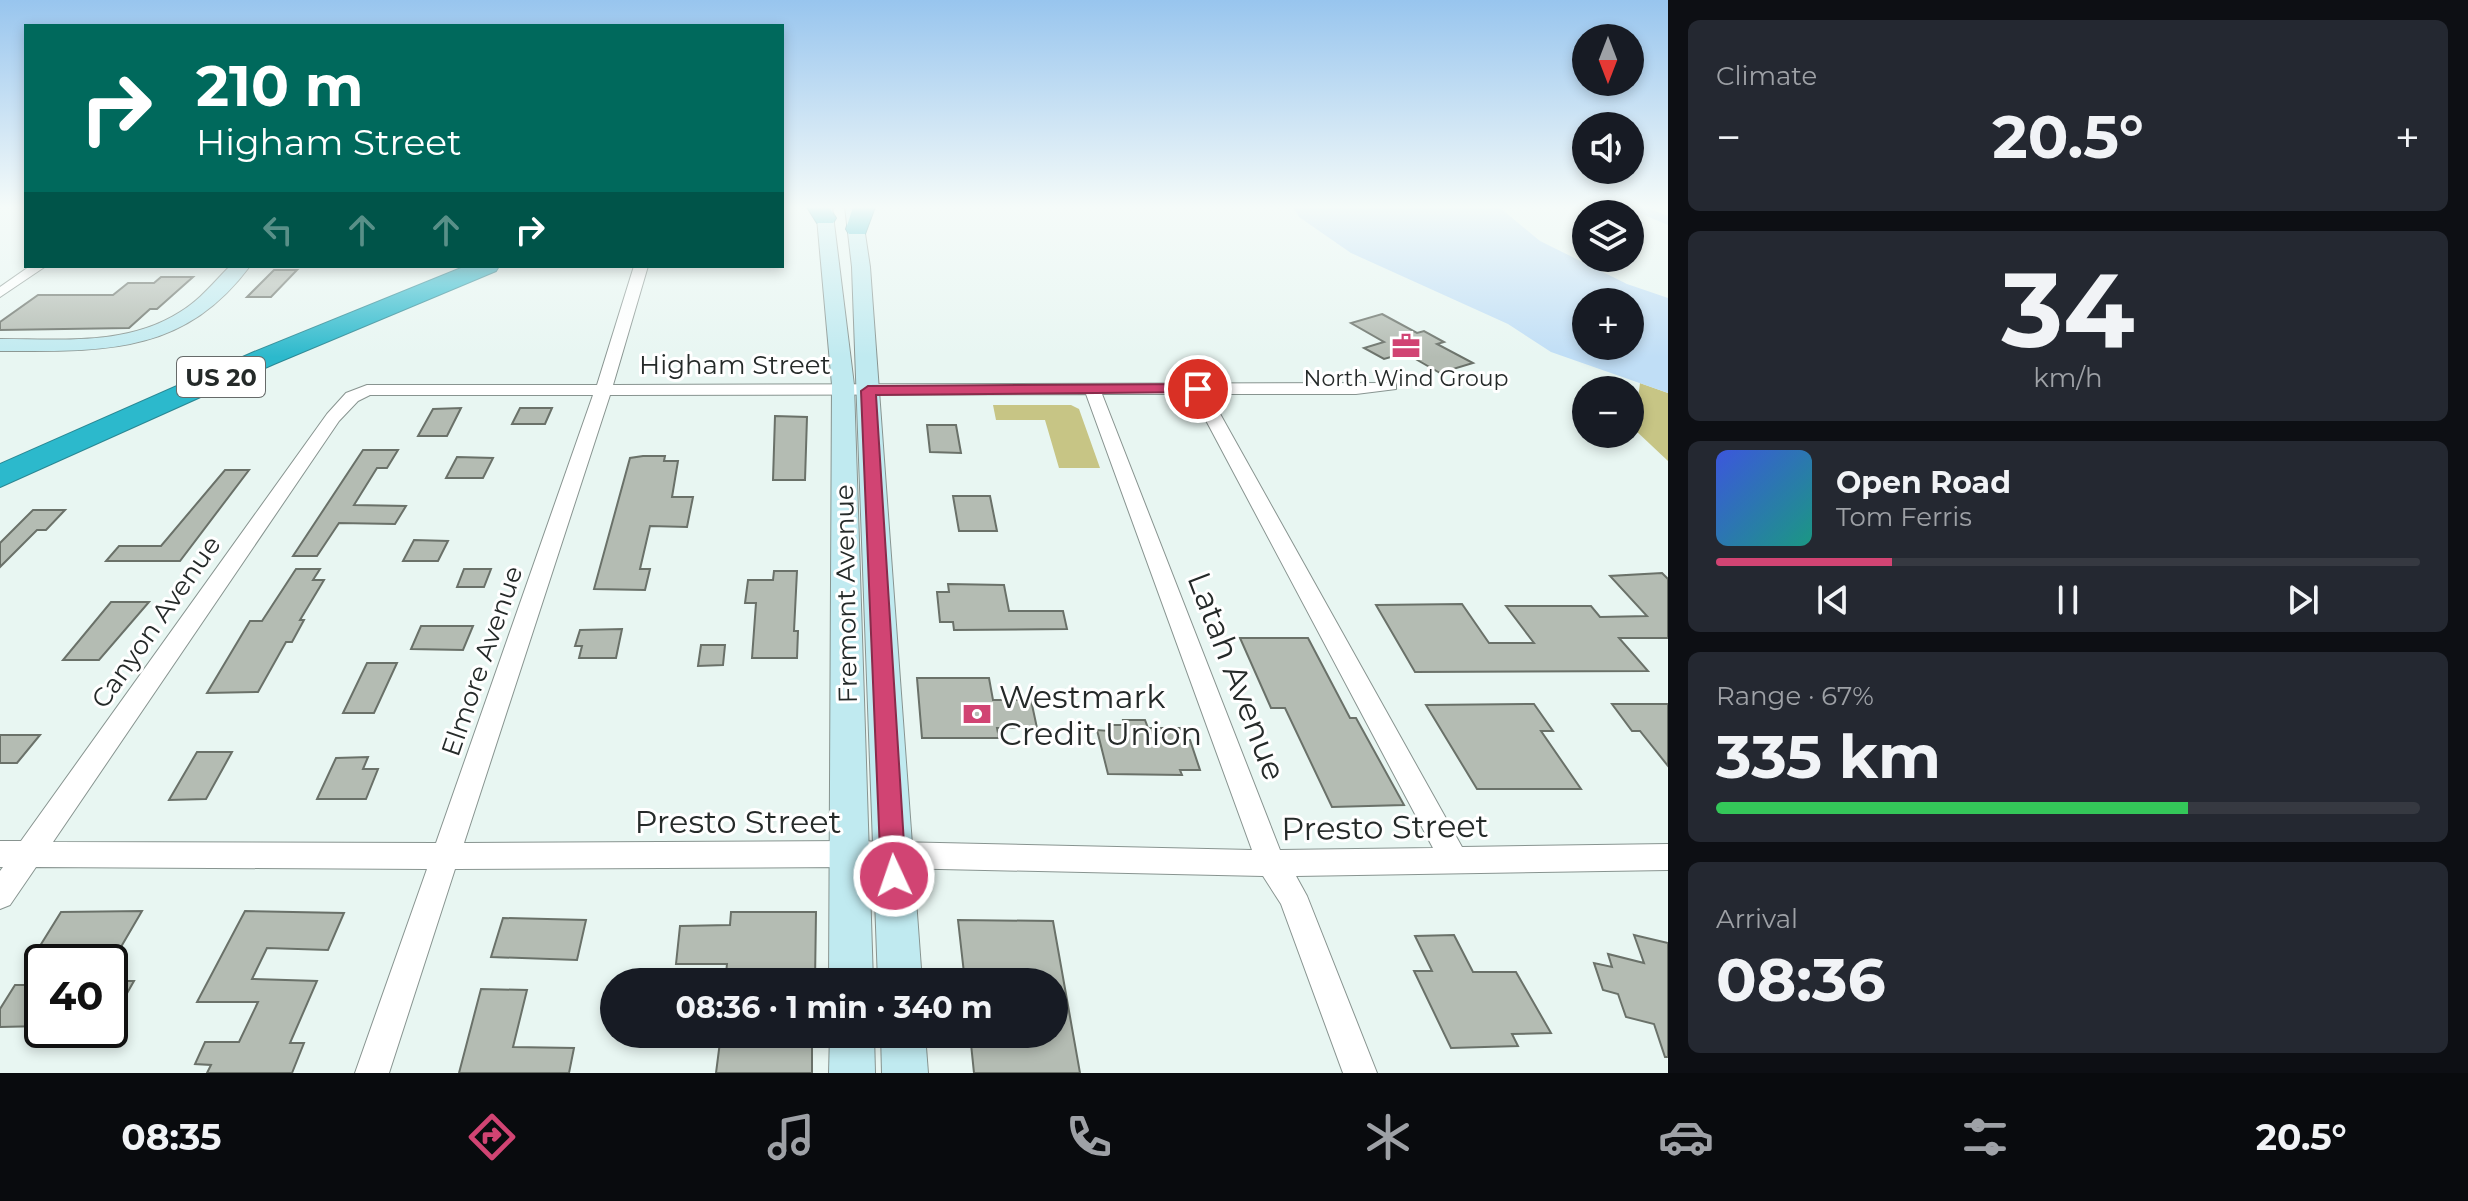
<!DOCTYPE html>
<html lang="en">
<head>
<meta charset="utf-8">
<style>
	:root { --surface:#171b24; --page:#242831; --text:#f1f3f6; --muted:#9ea1a6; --line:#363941; --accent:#d14473 }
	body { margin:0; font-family:Montserrat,sans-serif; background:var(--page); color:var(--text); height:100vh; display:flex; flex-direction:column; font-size:30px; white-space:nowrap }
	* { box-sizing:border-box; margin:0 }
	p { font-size:26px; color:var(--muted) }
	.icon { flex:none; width:44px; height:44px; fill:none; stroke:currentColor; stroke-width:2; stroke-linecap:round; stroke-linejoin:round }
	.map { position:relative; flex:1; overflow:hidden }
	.panel { display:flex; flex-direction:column; gap:20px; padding:20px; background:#0d0f14; width:800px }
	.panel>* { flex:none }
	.hud { position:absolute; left:24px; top:24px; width:760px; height:244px; border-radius:0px; box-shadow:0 4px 12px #0003; background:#00695c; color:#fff; overflow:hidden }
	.needle { width:52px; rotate:180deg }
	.tools { position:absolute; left:1572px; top:24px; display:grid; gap:16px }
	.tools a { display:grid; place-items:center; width:72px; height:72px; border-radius:50%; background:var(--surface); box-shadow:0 4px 12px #0003; font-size:40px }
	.speed { position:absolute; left:24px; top:944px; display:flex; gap:16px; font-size:40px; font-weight:700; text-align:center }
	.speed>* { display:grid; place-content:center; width:104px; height:104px; border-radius:50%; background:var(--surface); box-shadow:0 4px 12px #0003; line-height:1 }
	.speed .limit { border:4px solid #111; border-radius:12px; background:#fff; color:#111 }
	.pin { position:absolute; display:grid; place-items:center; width:68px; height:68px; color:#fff; margin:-34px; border:4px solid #fff; border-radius:50%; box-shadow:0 2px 8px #0007 }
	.me { position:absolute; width:88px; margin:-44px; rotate:357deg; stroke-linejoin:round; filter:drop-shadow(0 0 6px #0008) }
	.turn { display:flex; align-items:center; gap:28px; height:168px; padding:0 40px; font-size:36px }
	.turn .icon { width:104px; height:104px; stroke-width:2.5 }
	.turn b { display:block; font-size:56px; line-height:68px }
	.lanes { display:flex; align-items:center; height:76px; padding:0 40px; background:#0003; justify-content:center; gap:40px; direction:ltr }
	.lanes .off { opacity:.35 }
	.big { font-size:60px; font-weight:700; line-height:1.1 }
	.panel .card { flex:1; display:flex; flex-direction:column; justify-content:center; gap:12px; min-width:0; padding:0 28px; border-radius:12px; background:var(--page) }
	.panel .dial { align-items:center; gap:0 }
	.dial b { font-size:104px; line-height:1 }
	.song { display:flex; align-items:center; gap:24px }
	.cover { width:96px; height:96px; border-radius:12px; background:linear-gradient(135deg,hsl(230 70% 55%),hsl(170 70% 35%)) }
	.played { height:8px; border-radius:4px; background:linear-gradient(90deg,var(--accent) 25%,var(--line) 25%) }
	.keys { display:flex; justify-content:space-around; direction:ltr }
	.heat { display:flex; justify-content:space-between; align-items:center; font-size:44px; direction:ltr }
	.charge { height:12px; border-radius:6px; background:linear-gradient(90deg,#34c759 67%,var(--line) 0) }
	.trip { position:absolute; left:600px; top:968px; width:468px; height:80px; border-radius:40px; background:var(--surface); box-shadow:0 4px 12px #0003; font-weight:700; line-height:80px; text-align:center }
	.tabs { display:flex; height:128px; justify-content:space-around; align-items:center; background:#090b0e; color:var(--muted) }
	.tabs .icon { width:56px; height:56px }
	.tabs .active { color:var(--accent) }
	.tabs b { font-size:36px; color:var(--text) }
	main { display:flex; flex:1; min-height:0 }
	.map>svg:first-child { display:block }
</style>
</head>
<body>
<main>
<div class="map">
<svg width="1668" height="1073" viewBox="0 0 1668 1073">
	<rect width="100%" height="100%" fill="#e8f6f2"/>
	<g fill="#c7c585">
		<path d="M1640 383 1668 393V461L1634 429Z"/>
		<path d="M993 405H1071L1079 409 1100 468H1059L1045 420H996Z"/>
	</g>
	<path fill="#c0def6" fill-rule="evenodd" d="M1293 207H1499L1540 241 1627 284 1668 298V393L1551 352 1508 324 1351 253 1299 217ZM1586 302H1630V346H1586Z"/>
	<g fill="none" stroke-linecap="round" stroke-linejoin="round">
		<path fill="#c0def6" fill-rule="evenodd" d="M1625 207H1644L1668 216V225Z"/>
	</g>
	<g fill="#b4bcb3" stroke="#6a7169" stroke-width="2">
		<path d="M274 270H297L271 297H247Z"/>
		<path d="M161 277H193L157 309H150L129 328 0 330V322L38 295H113L128 283H154Z"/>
		<path d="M1382 314 1417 333 1424 331 1444 342 1437 344 1473 363 1440 373 1405 353 1384 359 1364 348 1384 342 1351 323Z"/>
		<path d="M461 408 447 436H418L433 409Z"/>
		<path d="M520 408H552L545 424H512Z"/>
		<path d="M775 416 807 417 805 480H773Z"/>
		<path d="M927 425H956L961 453 930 452Z"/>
		<path d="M363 450H398L387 468H377L354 505 406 506 395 524 339 523 317 556H293Z"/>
		<path d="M643 456H665L664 461H678L672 497H693L687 527 650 526 640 569H650L645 590 594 589 630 458Z"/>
		<path d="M457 457 493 458 483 478H446Z"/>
		<path d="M225 470H249L180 561H106L119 546H161Z"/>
		<path d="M953 496H990L997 531H959Z"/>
		<path d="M33 510H65L46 530H37L0 567V543Z"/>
		<path d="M414 540 448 541 438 561H403Z"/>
		<path d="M296 569H320L313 580H324L300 620H304L292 642H286L258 692 207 693 250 621H262Z"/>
		<path d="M464 569H491L484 587H457Z"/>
		<path d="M774 571H797L794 631H798L797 658H752L756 603H745L748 580H773Z"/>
		<path d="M1662 573 1668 579V638H1619L1648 671 1415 672 1376 605 1462 604 1489 643H1534L1506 606H1591L1600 617 1647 616 1610 576Z"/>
		<path d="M948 584 1004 585 1009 611H1063L1067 629 954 630 953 622H940L937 592H949Z"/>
		<path d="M111 602H149L99 660H63Z"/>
		<path d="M421 626H473L463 650 411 649Z"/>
		<path d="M622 629 616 658H579L582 646H575L580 630Z"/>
		<path d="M1240 638H1308L1350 718H1356L1404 805 1332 807 1285 708H1271Z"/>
		<path d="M701 645H725L723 665 698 666Z"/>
		<path d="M367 663H397L374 713H343Z"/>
		<path d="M917 678H989L993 700H1031L1037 728H997L999 738H922Z"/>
		<path d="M1534 704 1553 731H1541L1581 789H1477L1426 705Z"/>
		<path d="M1612 704H1668V766L1640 731H1632Z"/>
		<path d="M1123 720H1145L1148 728H1180L1184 740H1190L1200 770H1180L1182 775 1108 774 1097 730 1109 731 1108 725H1124Z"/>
		<path d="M0 735H40L17 763H0Z"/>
		<path d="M197 752H232L206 799 169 800Z"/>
		<path d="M368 757 363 769H378L366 799H317L336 758Z"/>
		<path d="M142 911 118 952 35 954 61 912Z"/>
		<path d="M245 911 344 913 328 950 267 948 252 979 317 981 290 1043H304L292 1073H207L211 1065 195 1064 205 1042H239L258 1002H197Z"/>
		<path d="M731 912H816L815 982H725L727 964H676L680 926 730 925Z"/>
		<path d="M503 918 586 920 577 960 491 957Z"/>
		<path d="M958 920 1053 921 1080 1073H974L970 1034H1054V982H965Z"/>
		<path d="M1454 935 1473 972H1516L1551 1033 1512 1034 1518 1046 1451 1048 1414 971H1432L1415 936Z"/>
		<path d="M1634 935 1668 943V1057H1665L1654 1024 1626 1017 1618 994 1603 990 1594 963 1612 967 1608 954 1644 963Z"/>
		<path d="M110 981H134L110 1023Z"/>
		<path d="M15 985H42V1026L0 1027V1009Z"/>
		<path d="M481 989 527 990 513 1047 574 1048 569 1073H459Z"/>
		<path d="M721 1034H812V1073H716Z"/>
	</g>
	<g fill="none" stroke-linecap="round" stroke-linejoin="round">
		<defs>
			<g id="street">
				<path d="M30 266H46L0 297V287Z"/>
				<path d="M634 266H648L613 385 1396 383V389L1356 394H1209L1462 847 1668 844V870L1296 876 1307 896 1377 1073H1343L1281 904 1263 876 850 867 455 869 389 1073H355L427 869 36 867 10 905 0 909V871L3 867H0V841H21L327 414 346 393 367 385H597ZM1086 394 1252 850 850 841 464 843 610 395ZM1102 394H1192L1433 848 1280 850ZM370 395H593L436 843 53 842 339 421 358 401Z"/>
			</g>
			<g id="secondary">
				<path d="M816 207H832L854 385 873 982H829L832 385Z"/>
				<path d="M845 207H861L870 267 922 982H878L852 267Z"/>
				<path d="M230 266H250C183 356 102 351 0 351V339C61 339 127 346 180 312 200 300 214 282 230 266Z"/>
				<path d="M830 1034H874L875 1073H829Z"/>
				<path d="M881 1034H925L928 1073H882Z"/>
			</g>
			<g id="highway">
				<path d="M807 207H829L836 218 833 223H817Z"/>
				<path d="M853 207H875L865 234H849L846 229Z"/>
				<path d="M466 266H499L496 271 274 364 0 487V464L254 352Z"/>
			</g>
		</defs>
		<use href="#street" stroke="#889490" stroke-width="2"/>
		<use href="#secondary" stroke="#889490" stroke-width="2"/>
		<use href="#highway" stroke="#2a8793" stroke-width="2"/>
		<use href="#street" fill="#fff" fill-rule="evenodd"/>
		<use href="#secondary" fill="#c0eaf0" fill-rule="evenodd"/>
		<use href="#highway" fill="#2cb9cc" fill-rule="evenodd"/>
	</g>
	<linearGradient id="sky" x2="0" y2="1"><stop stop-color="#98c5ee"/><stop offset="0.58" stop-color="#f5fbf9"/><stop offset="1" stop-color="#f5fbf9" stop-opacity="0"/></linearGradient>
	<rect width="1668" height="357" fill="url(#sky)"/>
	<path fill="#d14473" stroke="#882c4b" stroke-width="2" d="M1198 384 1203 386V392L876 395 906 876 903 885 894 888 885 885 881 876 861 391 868 386Z"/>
	<defs>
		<symbol id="office-bare" viewBox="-9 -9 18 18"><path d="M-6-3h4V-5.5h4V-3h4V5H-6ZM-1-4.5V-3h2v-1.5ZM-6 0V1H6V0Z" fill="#d14473" stroke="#fff" stroke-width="2.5" paint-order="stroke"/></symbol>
		<symbol id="bank-bare" viewBox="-9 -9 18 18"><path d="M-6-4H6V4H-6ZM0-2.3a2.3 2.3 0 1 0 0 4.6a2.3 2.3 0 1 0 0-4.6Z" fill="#d14473" stroke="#fff" stroke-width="2.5" paint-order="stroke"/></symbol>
	</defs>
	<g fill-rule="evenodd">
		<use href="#office-bare" x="1386" y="326" width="40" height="40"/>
		<use href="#bank-bare" x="957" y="694" width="40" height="40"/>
	</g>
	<g text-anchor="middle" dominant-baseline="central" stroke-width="6" stroke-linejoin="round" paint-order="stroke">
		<g font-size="22" fill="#252a29" stroke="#fff">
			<text x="1406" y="378">North Wind Group</text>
		</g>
		<rect fill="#fff" stroke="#666a69" stroke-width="2" x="177" y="357" width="88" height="40" rx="6"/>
		<g font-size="24" font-weight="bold" fill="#252a29">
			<text x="221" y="377">US 20</text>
		</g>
		<g font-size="26" fill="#252a29" stroke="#fff">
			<text x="735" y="365">Higham Street</text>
			<text transform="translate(846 594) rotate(-91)">Fremont Avenue</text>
			<text transform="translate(156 622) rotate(-55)">Canyon Avenue</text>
			<text transform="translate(482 661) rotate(-71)">Elmore Avenue</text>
		</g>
		<g font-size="32" fill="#252a29" stroke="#fff">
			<text transform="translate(1237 676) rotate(69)">Latah Avenue</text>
			<text x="738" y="821">Presto Street</text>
			<text transform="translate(1385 827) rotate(-1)">Presto Street</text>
		</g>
		<g font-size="32" fill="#252a29" stroke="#fff" text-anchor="start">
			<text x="999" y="696">Westmark<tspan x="999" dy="37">Credit Union</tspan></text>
		</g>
	</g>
</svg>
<div class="tools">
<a><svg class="needle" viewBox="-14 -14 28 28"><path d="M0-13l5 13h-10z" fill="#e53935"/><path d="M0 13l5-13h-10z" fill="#9ea1a6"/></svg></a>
<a><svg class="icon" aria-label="sound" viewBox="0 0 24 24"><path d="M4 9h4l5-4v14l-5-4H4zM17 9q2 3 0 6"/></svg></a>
<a><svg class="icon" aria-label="layers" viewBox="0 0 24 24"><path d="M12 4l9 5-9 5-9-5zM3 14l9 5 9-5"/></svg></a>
<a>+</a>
<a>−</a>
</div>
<div class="speed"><div class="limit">40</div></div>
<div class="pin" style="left:1198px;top:389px;background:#d93025"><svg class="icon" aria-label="arrive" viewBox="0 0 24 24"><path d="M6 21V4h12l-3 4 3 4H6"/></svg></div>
<svg class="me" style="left:894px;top:876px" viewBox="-20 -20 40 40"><circle r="17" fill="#d14473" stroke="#fff" stroke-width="3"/><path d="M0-11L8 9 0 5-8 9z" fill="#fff"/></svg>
<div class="trip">08:36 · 1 min · 340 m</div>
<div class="hud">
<div class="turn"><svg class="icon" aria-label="right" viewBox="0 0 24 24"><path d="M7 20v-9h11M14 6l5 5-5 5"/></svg><div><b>210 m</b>Higham Street</div></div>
<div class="lanes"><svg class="icon off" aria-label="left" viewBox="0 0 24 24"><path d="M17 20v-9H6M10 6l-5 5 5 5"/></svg><svg class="icon off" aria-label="ahead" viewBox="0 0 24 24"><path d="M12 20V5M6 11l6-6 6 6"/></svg><svg class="icon off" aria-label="ahead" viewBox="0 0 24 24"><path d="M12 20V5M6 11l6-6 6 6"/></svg><svg class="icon" aria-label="right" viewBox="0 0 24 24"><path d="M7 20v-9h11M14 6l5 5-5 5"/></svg></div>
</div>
</div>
<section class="panel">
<div class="card"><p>Climate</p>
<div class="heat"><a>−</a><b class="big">20.5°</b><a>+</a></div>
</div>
<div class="card dial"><b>34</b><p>km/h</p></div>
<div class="card">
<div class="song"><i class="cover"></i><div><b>Open Road</b><p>Tom Ferris</p></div></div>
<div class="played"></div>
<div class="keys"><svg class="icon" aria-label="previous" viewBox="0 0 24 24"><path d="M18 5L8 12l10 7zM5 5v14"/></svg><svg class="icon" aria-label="pause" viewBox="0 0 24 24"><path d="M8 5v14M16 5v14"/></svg><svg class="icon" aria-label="next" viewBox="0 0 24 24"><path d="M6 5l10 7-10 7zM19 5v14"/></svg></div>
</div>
<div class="card"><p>Range · 67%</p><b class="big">335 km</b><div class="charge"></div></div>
<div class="card"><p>Arrival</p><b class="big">08:36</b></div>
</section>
</main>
<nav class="tabs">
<b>08:35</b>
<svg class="icon active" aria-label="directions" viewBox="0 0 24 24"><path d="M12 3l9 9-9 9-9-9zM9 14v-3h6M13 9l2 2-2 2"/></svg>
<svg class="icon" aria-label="music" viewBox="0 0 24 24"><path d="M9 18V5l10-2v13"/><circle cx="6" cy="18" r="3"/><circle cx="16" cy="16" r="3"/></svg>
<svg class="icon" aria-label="phone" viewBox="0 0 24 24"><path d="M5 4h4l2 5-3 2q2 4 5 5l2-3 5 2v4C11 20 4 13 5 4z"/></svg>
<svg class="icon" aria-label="climate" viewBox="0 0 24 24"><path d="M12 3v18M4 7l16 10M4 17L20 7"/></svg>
<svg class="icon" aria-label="car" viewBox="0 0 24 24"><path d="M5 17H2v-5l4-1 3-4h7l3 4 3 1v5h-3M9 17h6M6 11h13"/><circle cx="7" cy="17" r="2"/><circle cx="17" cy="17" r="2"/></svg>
<svg class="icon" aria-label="filters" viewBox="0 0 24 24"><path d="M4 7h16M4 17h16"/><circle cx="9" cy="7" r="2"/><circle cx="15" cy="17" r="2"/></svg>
<b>20.5°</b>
</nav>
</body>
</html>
